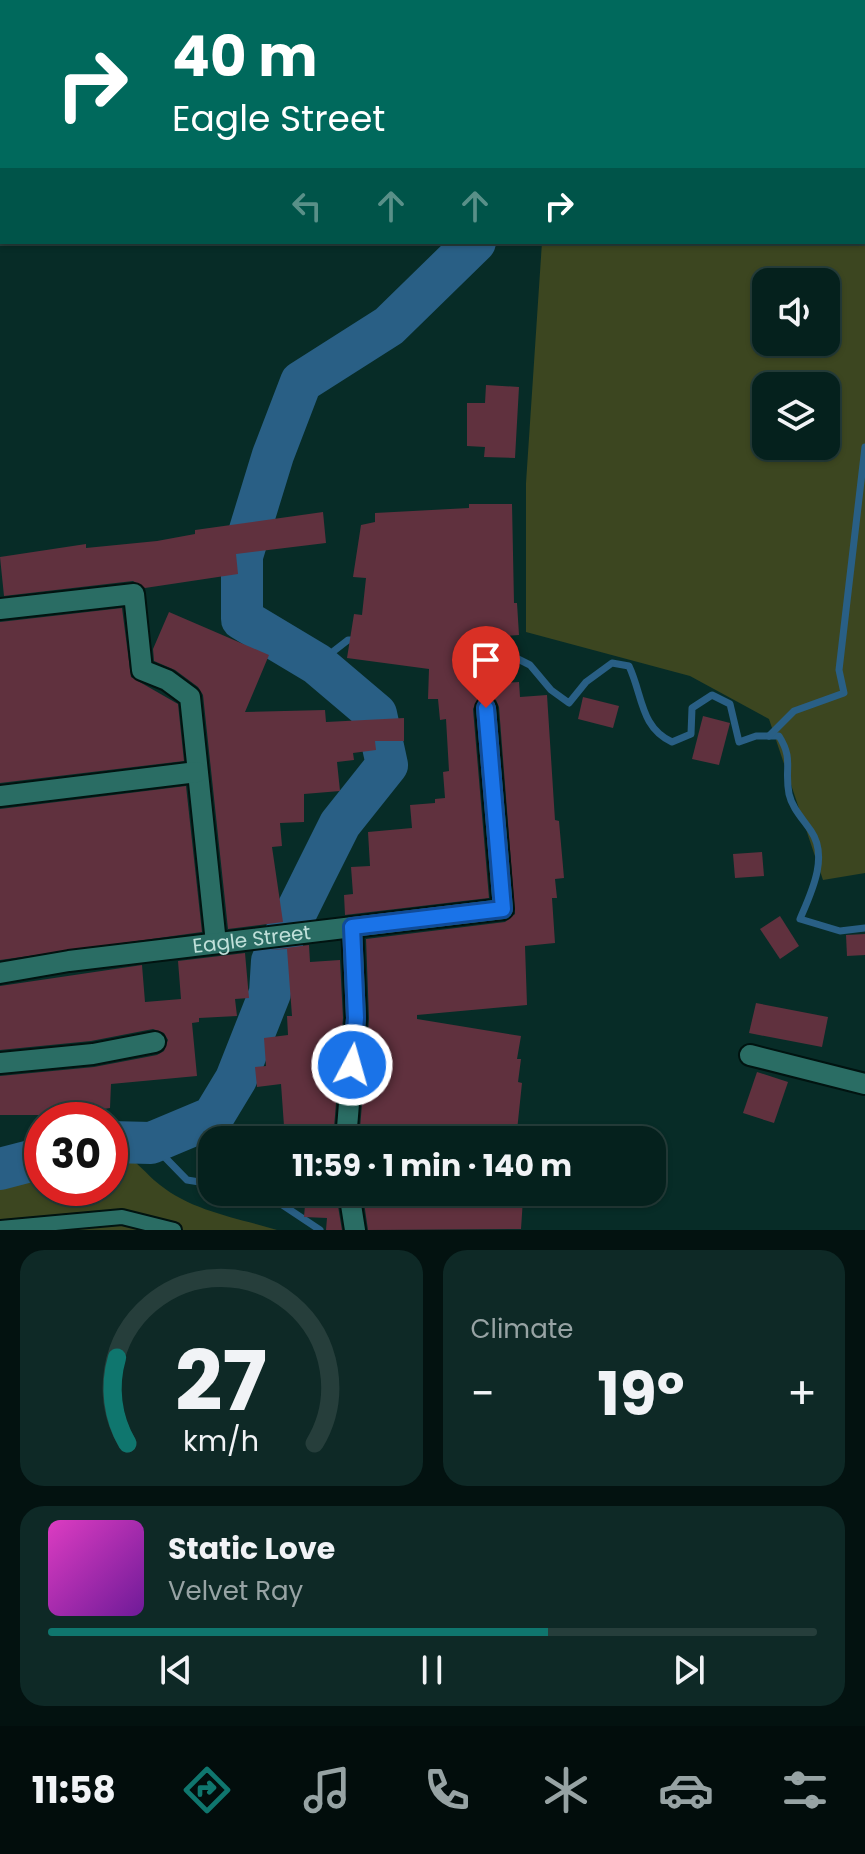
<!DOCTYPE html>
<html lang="en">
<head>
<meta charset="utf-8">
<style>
	:root { --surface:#05211d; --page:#0e2926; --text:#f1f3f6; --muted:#97a3a4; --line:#263e3b; --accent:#0f766e }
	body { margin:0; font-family:Poppins,sans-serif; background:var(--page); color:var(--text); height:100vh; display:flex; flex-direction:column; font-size:30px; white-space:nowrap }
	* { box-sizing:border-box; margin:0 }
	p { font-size:26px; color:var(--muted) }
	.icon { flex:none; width:44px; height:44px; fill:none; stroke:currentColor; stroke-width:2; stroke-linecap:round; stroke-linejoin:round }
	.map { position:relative; height:1230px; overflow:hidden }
	.panel { display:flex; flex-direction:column; gap:20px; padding:20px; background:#031210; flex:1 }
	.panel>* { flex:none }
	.banner { position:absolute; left:0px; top:0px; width:866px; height:244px; box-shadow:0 2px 6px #0004,0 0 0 2px var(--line); background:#00695c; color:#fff; overflow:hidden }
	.buttons { position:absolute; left:752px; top:268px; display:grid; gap:16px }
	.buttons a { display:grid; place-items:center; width:88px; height:88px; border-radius:16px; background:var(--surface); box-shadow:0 2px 6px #0004,0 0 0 2px var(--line); font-size:40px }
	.speed { position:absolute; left:24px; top:1102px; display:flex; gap:16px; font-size:40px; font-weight:700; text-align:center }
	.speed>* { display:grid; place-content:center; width:104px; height:104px; border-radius:50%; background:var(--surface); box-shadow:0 2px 6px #0004,0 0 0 2px var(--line); line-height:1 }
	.speed .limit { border:12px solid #d22; background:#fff; color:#111 }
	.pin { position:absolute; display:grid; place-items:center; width:68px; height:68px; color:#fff; margin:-82px -34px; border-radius:50% 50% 50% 0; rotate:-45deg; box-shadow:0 0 8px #0007 }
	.pin .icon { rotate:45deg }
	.me { position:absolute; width:88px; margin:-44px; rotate:6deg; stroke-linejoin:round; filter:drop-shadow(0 0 6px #0008) }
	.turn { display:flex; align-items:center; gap:28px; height:168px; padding:0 40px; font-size:36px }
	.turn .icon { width:104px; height:104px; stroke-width:2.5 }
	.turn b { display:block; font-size:56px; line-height:68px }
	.lanes { display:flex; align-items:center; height:76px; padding:0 40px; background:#0003; justify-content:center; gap:40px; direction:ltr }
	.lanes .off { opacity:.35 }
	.big { font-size:60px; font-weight:700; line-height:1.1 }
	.panel .card { flex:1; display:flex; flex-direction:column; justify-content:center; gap:12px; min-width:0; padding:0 28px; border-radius:24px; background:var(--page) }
	.panel .dial { align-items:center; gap:0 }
	.dial svg { height:208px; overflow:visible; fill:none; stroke:var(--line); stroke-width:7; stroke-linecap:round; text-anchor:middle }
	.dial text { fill:var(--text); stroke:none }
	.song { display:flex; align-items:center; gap:24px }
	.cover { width:96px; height:96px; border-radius:12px; background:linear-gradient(135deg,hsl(310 70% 55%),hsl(280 70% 35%)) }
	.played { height:8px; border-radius:4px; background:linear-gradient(90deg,var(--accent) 65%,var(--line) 65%) }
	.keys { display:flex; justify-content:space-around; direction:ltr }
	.heat { display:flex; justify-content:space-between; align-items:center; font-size:44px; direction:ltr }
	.panel .tiles { flex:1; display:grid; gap:20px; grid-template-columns:1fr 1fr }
	.card:last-child { grid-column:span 2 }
	.trip { position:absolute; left:198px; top:1126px; width:468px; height:80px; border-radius:24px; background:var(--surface); box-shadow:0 2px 6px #0004,0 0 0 2px var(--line); font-weight:700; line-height:80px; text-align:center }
	.menu { display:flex; height:128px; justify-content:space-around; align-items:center; background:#020d0c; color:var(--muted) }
	.menu .icon { width:56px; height:56px }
	.menu .on { color:var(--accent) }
	.menu b { font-size:36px; color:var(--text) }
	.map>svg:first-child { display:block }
</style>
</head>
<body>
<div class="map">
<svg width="865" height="1230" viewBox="0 0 865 1230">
	<rect width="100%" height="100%" fill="#072c27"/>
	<g fill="#3c4620" fill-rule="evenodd">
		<path d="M557 0H865V873L823 880 769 719 690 676 526 632V483L542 242H864V2ZM766 282H826V342H766ZM766 386H826V446H766Z"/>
		<path d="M110 1152C134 1154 142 1171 160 1185 192 1211 238 1218 277 1230H0V1187L42 1170V1188H110Z"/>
	</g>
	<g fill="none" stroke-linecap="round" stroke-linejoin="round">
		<g stroke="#295f85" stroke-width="7">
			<path d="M496 648 530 665 551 690 569 703 586 682 612 663 629 666C643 696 640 727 672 742L691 734 692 708 712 695 730 704 739 742 756 736H779C794 760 784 768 789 794 792 808 803 819 811 831 829 857 811 893 800 919L840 931 865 928"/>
			<path d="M317 664 348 640H356"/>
			<path d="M769 736 794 711 844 693 839 670 865 447"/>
			<path d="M151 1143 187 1180 212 1184"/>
			<path d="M250 1192 269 1196 320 1230"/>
		</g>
		<g stroke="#295f85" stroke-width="42">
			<path d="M115 0 116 2"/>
			<path d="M110 1142 151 1143 213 1117 236 1079 270 993 272 961 314 876 340 824 387 765 376 714 317 664 242 619V556L273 455 301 382 389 326 475 242"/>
			<path d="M0 1169 42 1158"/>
		</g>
	</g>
	<g fill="#60313e">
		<path d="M486 385 519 387 515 458 484 457 485 447 467 446V403H485Z"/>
		<path d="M469 504H512L514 603H517L519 635 502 636 504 683 519 682 520 697 547 695 555 820 559 821 564 878 555 879 557 898H552L555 943 525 946 527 1005 417 1015V1019L521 1036 517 1059H521L518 1082 522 1083 516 1140H359L369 1019 366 939 505 922 515 914 499 707 496 700 486 695 478 698 473 709 489 898 345 915 344 895 353 894 351 867 370 866 368 832 412 828 410 805 435 803V799L445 798 443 772 449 771 446 719 440 720 438 699H428L429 669 347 658 354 614 362 615 366 578 353 577 361 525 375 522V513L469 508Z"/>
		<path d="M323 512 326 543 236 554 238 574 145 588 133 581 4 596 0 557 86 544V548L157 541 195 534V530Z"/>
		<path d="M122 608 131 677 178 704 184 761 0 783V622Z"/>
		<path d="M169 612 269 655 245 712 325 710 326 722 404 718V741H375L376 750 353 753 354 760 337 762 340 791 304 794V822L280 823 282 846 272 847 283 922 228 929 203 695 198 687 175 670 154 661 153 649Z"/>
		<path d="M583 697 619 706 613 728 578 719Z"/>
		<path d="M703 716 730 723 719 765 692 759Z"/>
		<path d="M186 786 202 932 0 960V809Z"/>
		<path d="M762 852 764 876 735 878 733 854Z"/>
		<path d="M780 916 799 946 780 959 760 929Z"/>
		<path d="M865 934V955L847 956 846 935Z"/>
		<path d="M309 945 310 962 340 960 343 1018 333 1140H285L281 1084 257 1087 255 1067 266 1066 264 1038 288 1035 287 1016H292L287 949 270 950Z"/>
		<path d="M245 953 249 998 235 999 237 1016 199 1018V1022L192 1023 197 1076 111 1084 110 1108 63 1115H0V1076L94 1067 157 1055 164 1051 168 1040 164 1033 153 1029 91 1041 0 1050V986L142 965 145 1002 181 999 178 961Z"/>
		<path d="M756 1003 828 1017 822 1047 749 1033Z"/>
		<path d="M757 1072 788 1082 774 1123 743 1113Z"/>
		<path d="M383 1192H515L516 1199H523L521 1229 368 1230 363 1196H383Z"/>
		<path d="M306 1193 336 1194 342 1230H326L327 1218 304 1217Z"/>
	</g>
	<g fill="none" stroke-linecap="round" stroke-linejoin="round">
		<defs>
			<path id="lane" d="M0 1228 122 1217 174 1230"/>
			<g id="street">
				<path d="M0 609 134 594 142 670 167 680 190 697 216 943"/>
				<path d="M0 796 197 772"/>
				<path id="s1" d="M0 973 69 961 503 909 486 708"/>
				<path d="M750 1055 865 1084"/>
				<path d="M0 1063 93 1054 155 1042"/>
				<path d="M346 1140 356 1018 352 927"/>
				<path d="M349 1192 355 1230"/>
			</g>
		</defs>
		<use href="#lane" stroke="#011310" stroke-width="18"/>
		<use href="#street" stroke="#011310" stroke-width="24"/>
		<use href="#lane" stroke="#2a6d64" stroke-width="14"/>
		<use href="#street" stroke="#2a6d64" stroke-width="20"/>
	</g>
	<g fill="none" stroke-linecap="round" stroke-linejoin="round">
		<defs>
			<path id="route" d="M352 1065 356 1018 352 927 503 909 486 708"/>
		</defs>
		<use href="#route" stroke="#114b97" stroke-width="20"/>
		<use href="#route" stroke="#1a73e8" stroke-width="14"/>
	</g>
	<g text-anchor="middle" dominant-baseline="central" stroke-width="8" stroke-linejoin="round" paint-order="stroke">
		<g font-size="20" fill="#c0e0da" stroke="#072c27">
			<text stroke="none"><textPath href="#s1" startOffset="254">Eagle Street</textPath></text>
		</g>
	</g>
</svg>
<div class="buttons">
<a><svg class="icon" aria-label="sound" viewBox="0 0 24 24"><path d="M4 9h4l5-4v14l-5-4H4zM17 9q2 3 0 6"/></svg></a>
<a><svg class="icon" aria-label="layers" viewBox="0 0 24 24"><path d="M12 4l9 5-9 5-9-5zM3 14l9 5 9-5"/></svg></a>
</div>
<div class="speed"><div class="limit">30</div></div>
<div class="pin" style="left:486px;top:708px;background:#d93025"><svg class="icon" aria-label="arrive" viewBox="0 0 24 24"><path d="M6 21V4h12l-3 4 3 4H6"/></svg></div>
<svg class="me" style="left:352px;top:1065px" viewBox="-20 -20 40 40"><circle r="17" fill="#1a73e8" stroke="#fff" stroke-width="3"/><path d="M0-11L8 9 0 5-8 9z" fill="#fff"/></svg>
<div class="trip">11:59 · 1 min · 140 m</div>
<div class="banner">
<div class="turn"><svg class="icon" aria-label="right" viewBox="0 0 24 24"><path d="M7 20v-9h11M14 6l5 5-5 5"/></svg><div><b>40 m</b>Eagle Street</div></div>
<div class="lanes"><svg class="icon off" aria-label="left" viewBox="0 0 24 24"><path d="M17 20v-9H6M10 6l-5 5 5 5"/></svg><svg class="icon off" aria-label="ahead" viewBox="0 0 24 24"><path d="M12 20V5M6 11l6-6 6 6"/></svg><svg class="icon off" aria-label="ahead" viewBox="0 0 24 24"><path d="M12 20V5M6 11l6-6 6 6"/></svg><svg class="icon" aria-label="right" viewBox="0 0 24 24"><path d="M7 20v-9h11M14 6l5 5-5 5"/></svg></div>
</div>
</div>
<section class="panel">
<div class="tiles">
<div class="card dial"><svg viewBox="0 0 100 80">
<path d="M14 69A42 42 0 1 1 86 69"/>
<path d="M14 69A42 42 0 0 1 10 36" stroke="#0f766e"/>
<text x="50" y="56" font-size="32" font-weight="700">27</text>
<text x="50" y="72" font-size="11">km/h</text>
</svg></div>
<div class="card"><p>Climate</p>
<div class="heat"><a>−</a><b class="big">19°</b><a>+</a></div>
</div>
<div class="card">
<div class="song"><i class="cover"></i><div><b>Static Love</b><p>Velvet Ray</p></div></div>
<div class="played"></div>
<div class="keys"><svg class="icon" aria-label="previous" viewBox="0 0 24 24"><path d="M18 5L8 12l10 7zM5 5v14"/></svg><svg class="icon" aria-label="pause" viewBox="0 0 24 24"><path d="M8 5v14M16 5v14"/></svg><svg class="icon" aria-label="next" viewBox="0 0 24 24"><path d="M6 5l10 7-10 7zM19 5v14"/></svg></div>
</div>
</div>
</section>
<nav class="menu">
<b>11:58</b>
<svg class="icon on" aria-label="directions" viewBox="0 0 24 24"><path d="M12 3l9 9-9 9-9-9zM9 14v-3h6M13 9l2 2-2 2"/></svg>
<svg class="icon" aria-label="music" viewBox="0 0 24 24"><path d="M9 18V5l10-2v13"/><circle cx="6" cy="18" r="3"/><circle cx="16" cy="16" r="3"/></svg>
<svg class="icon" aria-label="phone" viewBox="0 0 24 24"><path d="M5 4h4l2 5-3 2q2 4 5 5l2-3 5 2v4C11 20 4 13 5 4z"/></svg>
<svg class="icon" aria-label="climate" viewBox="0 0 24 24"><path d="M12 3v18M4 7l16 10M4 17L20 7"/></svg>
<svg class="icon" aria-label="car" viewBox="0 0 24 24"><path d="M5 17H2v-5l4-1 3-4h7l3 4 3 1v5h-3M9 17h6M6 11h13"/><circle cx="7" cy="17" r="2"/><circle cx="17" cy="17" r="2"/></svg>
<svg class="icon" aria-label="filters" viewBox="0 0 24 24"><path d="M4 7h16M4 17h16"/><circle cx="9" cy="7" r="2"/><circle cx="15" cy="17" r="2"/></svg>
</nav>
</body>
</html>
